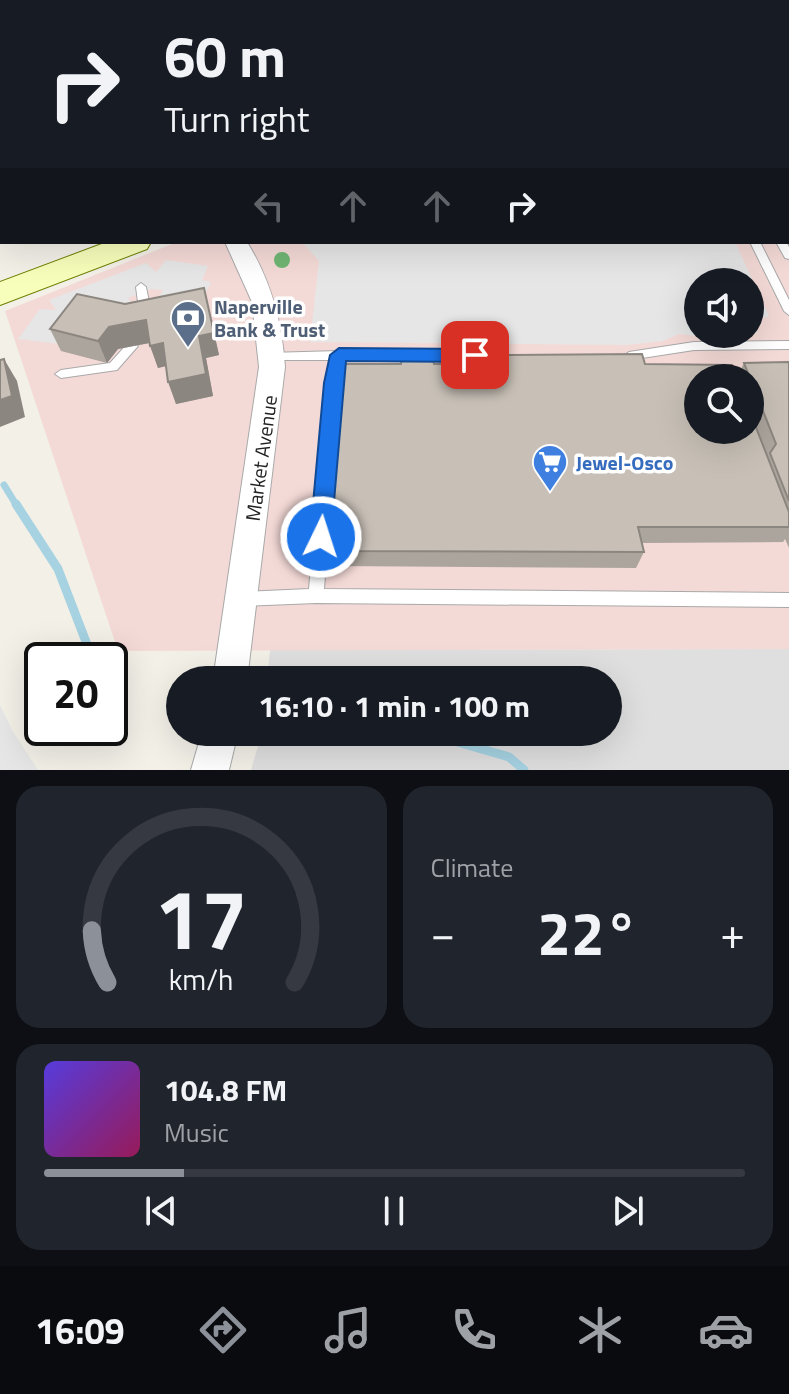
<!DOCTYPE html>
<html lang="en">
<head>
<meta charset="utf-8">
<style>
	:root { --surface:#171b24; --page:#20242c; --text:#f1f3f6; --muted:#9ea1a6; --line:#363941; --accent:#8c9099 }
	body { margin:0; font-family:"Titillium Web",sans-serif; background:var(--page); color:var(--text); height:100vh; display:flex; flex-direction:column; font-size:30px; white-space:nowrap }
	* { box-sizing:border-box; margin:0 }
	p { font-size:26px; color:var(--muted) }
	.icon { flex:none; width:44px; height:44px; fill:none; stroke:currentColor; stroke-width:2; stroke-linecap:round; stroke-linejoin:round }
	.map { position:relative; height:770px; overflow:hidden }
	.details { display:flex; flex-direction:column; gap:16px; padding:16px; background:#0d0f14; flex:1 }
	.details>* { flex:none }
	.guide { position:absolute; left:0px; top:0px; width:790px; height:244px; box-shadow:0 8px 32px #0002; background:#171b24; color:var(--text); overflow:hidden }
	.controls { position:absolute; left:684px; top:268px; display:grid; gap:16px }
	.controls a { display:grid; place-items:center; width:80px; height:80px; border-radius:50%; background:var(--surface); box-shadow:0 8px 32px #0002; font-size:40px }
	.speed { position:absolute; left:24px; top:642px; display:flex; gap:16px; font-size:40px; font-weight:700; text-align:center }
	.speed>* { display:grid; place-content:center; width:104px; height:104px; border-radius:50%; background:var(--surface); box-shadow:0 8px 32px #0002; line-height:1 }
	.speed .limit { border:4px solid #111; border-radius:12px; background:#fff; color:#111 }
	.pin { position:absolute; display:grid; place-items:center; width:68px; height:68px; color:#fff; margin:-34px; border-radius:16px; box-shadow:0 4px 12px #0006 }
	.me { position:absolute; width:88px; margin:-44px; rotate:4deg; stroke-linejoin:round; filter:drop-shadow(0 0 6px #0008) }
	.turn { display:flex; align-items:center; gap:28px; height:168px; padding:0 32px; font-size:36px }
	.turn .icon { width:104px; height:104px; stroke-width:2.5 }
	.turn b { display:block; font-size:56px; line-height:68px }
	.lanes { display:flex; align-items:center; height:76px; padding:0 32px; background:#0003; justify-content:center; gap:40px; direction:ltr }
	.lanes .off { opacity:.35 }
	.big { font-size:60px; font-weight:700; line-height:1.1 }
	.details .widget { flex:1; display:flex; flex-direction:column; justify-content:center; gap:12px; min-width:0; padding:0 28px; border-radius:24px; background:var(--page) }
	.details .dial { align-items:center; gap:0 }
	.dial svg { height:208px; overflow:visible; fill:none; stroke:var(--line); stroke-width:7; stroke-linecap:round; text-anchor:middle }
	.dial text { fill:var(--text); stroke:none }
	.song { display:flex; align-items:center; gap:24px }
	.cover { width:96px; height:96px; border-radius:12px; background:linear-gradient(135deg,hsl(250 70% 55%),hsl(330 70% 35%)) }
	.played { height:8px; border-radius:4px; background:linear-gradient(90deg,var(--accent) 20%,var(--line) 20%) }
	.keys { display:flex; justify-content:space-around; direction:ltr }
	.heat { display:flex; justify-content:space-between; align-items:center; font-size:44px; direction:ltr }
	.details .tiles { flex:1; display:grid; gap:16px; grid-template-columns:1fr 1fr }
	.widget:last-child { grid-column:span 2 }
	.trip { position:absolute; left:166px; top:666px; width:456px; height:80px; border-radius:40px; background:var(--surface); box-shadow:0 8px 32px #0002; font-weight:700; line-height:80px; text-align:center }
	.tabs { display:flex; height:128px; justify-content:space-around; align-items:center; background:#090b0e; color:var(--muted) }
	.tabs .icon { width:56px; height:56px }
	.tabs .active { color:var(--accent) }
	.tabs b { font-size:36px; color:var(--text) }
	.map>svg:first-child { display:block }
</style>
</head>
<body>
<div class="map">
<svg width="789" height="770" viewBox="0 0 789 770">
	<rect width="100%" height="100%" fill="#f3f0e8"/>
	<path fill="#e0dfdf" d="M789 649V770H251L262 732H608V680H267L270 650Z"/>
	<g fill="#f4dad7" fill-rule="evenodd">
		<path d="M0 0H789V28L788 2H2L0 129Z"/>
		<path d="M789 57V649L118 651 5 311 177 242H788ZM698 282H750V334H698ZM698 378H750V430H698Z"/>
	</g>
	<g fill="#e6e6e6" fill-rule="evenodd">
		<path d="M322 0H649L316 2Z"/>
		<path d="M302 242H735L769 316 753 321 758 333 704 337 679 334 663 341 626 345 310 342 319 261ZM698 282H750V334H698Z"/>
		<path d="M166 260 208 266 202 280 211 282 199 307 157 301 163 290 151 289 128 298 135 309 60 344 18 339 40 309 56 310 49 300 146 263 156 272Z"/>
		<path d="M0 705 12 730 38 770H0Z"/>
	</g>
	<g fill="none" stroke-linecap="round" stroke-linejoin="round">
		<path stroke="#a6d2e2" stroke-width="7" d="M4 485 17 506"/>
		<g stroke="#a6d2e2" stroke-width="9">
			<path d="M16 504 58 569 93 660"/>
			<path d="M110 699 121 715"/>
			<path d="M423 732 509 757 524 770"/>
		</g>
		<defs>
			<g id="service">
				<path d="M193 0H202L200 2H191Z"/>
				<path d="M307 0H316L314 2H305Z"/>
				<path d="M554 0H566L563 2H551Z"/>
				<path d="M629 0H640L637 2H626Z"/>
				<rect x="788" y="113" width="1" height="4"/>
				<rect x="788" y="179" width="1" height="6"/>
				<rect x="0" y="220" width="2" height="6"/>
				<path d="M750 242H760L789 300V315L784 311Z"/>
				<path d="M776 242H786L789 247V259L785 258Z"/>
				<path d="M141 283 146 287 152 317 146 321 140 317 136 287Z"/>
				<path d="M789 341V349L694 350 629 360 623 356 629 352 694 342Z"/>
				<path d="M132 342 138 346 117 370 61 378 55 374 61 370 110 363 128 343Z"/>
				<path d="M503 351 509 355 503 359 344 360 339 383 324 589 789 593V607L316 603 241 606 236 604 234 599 236 594 241 592 309 589 327 383 332 360H272L268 359 266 356 268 353 339 351Z"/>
			</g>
			<g id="minor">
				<path d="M50 0H65L66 2H51Z"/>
				<path d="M225 242H247C271 281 282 321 285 367L247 680H213L259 367 252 302Z"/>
				<path d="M202 732H238L229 770H191Z"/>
			</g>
			<g id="secondary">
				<rect x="788" y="41" width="1" height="14"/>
				<path d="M107 242H151L147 249 0 305V282Z"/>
			</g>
		</defs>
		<use href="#service" stroke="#a9a9a9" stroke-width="2"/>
		<use href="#minor" stroke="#a9a9a9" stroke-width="2"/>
		<use href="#secondary" stroke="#6d8200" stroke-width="2"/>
		<use href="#service" fill="#fff" fill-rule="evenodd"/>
		<use href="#minor" fill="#fff" fill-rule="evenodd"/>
		<use href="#secondary" fill="#f7febb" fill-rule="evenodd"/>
	</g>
	<circle fill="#70b674" cx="282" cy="260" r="8"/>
	<g fill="#aca59d" fill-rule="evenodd">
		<rect x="788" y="77" width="1" height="26"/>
		<path d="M204 288 219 355 206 358 213 396 176 404 166 366 158 368 150 343 118 349 107 363 61 351 50 329 125 304Z"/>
		<path d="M490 355 645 364 737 377 744 363 789 362V548L785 539 783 542 641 543 644 552 636 568 332 566 330 551 434 364H488ZM698 378H750V430Z"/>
	</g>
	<g fill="#8c8680">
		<path d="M273 0H292L285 2H267Z"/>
		<path d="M2 178V198L0 199V179Z"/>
		<path d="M204 288 219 355 206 358 213 396 176 404 168 382 199 336Z"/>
		<path d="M146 320 154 342 118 349 107 363 98 341 109 327Z"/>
		<path d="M163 343 170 365 158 368 150 346Z"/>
		<path d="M4 359 17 381 25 417 0 427V400Z"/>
	</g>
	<g fill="#c8c0b7" stroke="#8c8680" stroke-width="2">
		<path d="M249 0H273L267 2H246L250 1Z"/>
		<path d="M670 0H695L692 2H667Z"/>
		<path d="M2 145V178L0 179V146Z"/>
		<path d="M204 288 214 333 199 336 206 374 168 382 163 343 150 346 146 320 109 327 98 341 50 329 77 294 125 304Z"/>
		<path d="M402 354H433L434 364H490V355L642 354 645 364 732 365 737 378H698V430H750V412L789 512V527H638L644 552 330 551 342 364H401Z"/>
		<path d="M4 359 12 396 0 400V360Z"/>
		<path d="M789 362V501L770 453 776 444 744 363Z"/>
	</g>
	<path fill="#1a73e8" stroke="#114b97" stroke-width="2" d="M339 348 475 349 483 355 475 362 346 361 331 537 328 543 321 546 313 543 310 537 324 383 330 355Z"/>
	<defs>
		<symbol id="bank-pin" viewBox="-11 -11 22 30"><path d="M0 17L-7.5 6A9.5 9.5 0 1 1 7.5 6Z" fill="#5c6f8a" stroke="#fff"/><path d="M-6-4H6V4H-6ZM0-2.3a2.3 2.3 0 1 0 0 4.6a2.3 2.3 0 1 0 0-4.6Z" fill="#fff"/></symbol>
		<symbol id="supermarket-pin" viewBox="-11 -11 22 30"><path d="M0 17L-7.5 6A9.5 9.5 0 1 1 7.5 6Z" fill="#3f7fe0" stroke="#fff"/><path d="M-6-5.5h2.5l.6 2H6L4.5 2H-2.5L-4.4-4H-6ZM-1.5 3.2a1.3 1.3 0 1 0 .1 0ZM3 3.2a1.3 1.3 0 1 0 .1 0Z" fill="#fff"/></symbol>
	</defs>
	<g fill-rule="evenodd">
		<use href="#bank-pin" x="168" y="298" width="40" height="54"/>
		<use href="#supermarket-pin" x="530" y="442" width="40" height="54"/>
	</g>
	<g text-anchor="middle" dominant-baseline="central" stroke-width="7" stroke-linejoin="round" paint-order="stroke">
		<g font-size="20" font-weight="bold" fill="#4e5e75" stroke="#fff" text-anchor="start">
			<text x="214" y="306">Naperville<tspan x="214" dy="23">Bank &amp; Trust</tspan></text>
		</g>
		<g font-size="20" fill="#222" stroke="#fff">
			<text transform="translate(261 458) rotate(-82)">Market Avenue</text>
		</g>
		<g font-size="20" font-weight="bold" fill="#366cbe" stroke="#fff" text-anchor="start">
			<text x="576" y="462">Jewel-Osco</text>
		</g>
	</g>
</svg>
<div class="controls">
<a><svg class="icon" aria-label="sound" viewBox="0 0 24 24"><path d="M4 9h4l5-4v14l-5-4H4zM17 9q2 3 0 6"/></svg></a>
<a><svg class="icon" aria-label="search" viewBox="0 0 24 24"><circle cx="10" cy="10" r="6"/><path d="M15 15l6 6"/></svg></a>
</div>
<div class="speed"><div class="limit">20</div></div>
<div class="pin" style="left:475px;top:355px;background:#d93025"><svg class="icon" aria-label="arrive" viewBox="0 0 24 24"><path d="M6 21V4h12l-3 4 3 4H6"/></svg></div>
<svg class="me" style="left:321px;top:537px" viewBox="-20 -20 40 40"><circle r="17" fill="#1a73e8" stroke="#fff" stroke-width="3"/><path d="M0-11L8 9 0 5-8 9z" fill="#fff"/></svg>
<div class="trip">16:10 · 1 min · 100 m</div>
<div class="guide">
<div class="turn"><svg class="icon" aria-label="right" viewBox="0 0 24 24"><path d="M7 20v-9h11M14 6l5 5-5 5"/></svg><div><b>60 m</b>Turn right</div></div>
<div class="lanes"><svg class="icon off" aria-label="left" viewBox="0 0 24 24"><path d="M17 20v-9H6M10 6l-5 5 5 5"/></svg><svg class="icon off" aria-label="ahead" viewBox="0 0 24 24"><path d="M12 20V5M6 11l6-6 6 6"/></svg><svg class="icon off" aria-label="ahead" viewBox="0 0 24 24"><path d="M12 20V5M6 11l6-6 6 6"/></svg><svg class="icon" aria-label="right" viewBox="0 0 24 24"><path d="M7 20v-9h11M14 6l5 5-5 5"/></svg></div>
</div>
</div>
<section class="details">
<div class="tiles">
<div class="widget dial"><svg viewBox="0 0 100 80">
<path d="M14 69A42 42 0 1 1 86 69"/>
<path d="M14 69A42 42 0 0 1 8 49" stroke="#8c9099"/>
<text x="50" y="56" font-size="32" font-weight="700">17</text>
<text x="50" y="72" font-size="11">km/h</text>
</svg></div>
<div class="widget"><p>Climate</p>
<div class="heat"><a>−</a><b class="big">22°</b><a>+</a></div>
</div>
<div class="widget">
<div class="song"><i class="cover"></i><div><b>104.8 FM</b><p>Music</p></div></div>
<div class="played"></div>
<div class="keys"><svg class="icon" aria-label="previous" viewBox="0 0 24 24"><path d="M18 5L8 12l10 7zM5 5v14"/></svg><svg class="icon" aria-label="pause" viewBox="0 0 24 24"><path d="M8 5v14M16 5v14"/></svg><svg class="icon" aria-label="next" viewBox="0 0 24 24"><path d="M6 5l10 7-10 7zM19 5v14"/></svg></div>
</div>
</div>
</section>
<nav class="tabs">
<b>16:09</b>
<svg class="icon active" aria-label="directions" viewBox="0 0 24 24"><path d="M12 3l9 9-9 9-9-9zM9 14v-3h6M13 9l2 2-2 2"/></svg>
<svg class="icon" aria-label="music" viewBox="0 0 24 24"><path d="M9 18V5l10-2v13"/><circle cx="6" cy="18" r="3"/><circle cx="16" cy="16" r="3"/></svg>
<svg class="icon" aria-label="phone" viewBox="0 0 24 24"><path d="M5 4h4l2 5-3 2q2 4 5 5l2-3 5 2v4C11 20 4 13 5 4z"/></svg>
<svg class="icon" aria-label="climate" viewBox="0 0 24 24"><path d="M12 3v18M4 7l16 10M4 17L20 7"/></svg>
<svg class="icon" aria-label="car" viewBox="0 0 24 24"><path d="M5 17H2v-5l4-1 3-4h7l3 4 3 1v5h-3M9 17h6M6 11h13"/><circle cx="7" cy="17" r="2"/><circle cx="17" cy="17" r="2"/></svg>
</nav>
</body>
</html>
